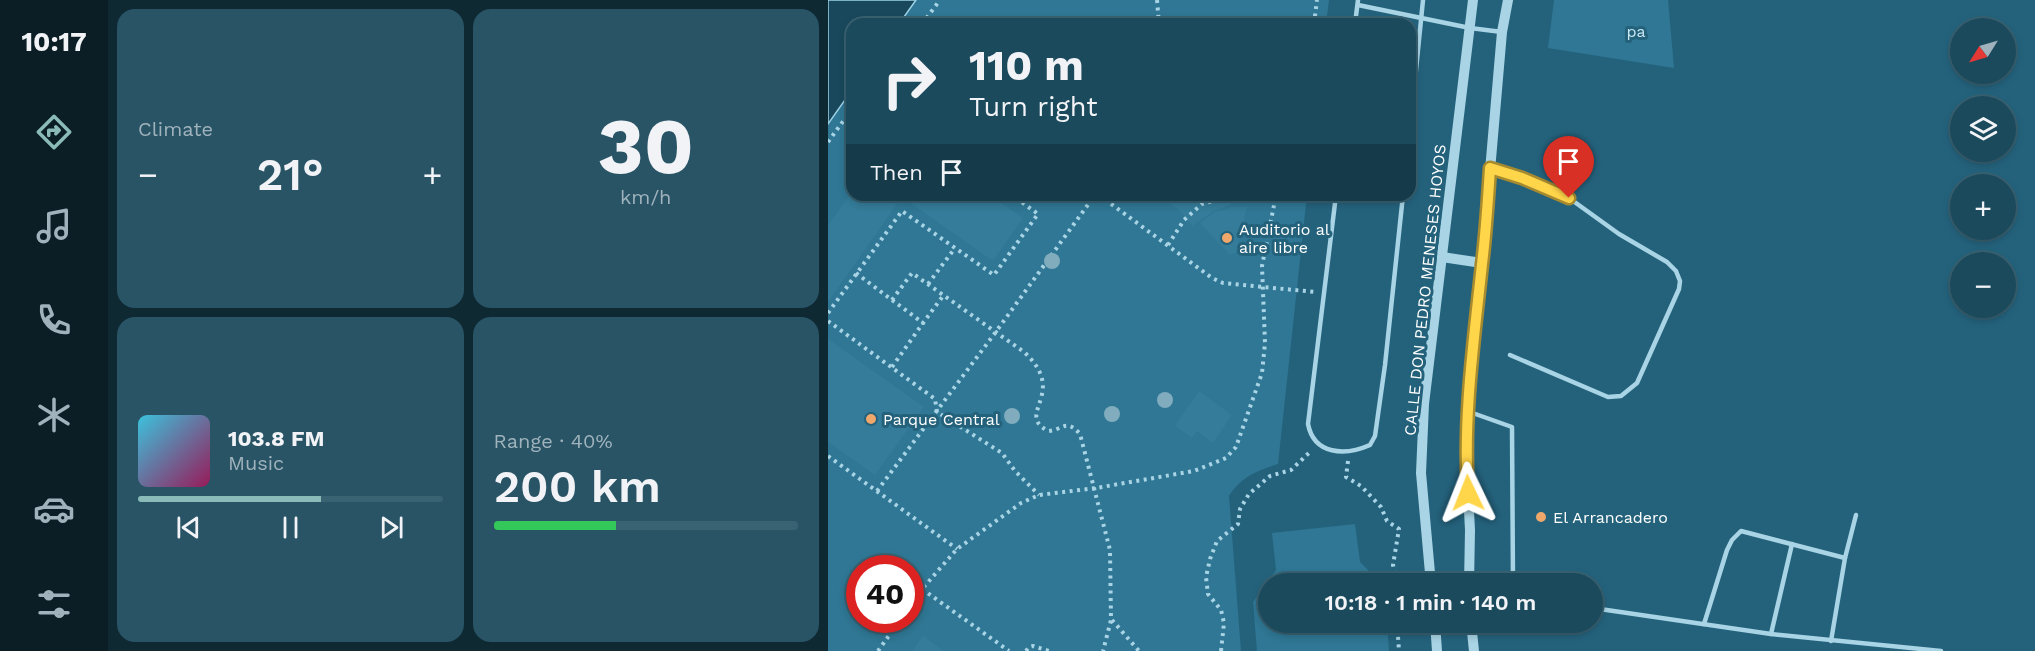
<!DOCTYPE html>
<html lang="en">
<head>
<meta charset="utf-8">
<style>
	:root { --surface:#1b4a5d; --page:#285466; --text:#f1f3f6; --muted:#a0b3bc; --line:#396272; --accent:#8bbbb9 }
	body { margin:0; font-family:"Work Sans",sans-serif; background:var(--page); color:var(--text); height:100vh; display:flex; flex-direction:column; font-size:22px; white-space:nowrap }
	* { box-sizing:border-box; margin:0 }
	p { font-size:20px; color:var(--muted) }
	.icon { flex:none; width:33px; height:33px; fill:none; stroke:currentColor; stroke-width:2; stroke-linecap:round; stroke-linejoin:round }
	.map { position:relative; flex:1; overflow:hidden }
	.details { display:flex; flex-direction:column; gap:9px; padding:9px; background:#0f2933; width:720px }
	.details>* { flex:none }
	.guide { position:absolute; left:18px; top:18px; width:570px; height:183px; border-radius:18px; box-shadow:0 3px 9px #0003,0 0 0 2px var(--line); background:#1b4a5d; color:var(--text); overflow:hidden }
	.needle { width:39px; rotate:233deg }
	.tools { position:absolute; left:1122px; top:18px; display:grid; gap:12px }
	.tools a { display:grid; place-items:center; width:66px; height:66px; border-radius:50%; background:var(--surface); box-shadow:0 3px 9px #0003,0 0 0 2px var(--line); font-size:30px }
	.speed { position:absolute; left:18px; top:555px; display:flex; gap:12px; font-size:30px; font-weight:700; text-align:center }
	.speed>* { display:grid; place-content:center; width:78px; height:78px; border-radius:50%; background:var(--surface); box-shadow:0 3px 9px #0003,0 0 0 2px var(--line); line-height:1 }
	.speed .limit { border:9px solid #d22; background:#fff; color:#111 }
	.pin { position:absolute; display:grid; place-items:center; width:51px; height:51px; color:#fff; margin:-62px -26px; border-radius:50% 50% 50% 0; rotate:-45deg; box-shadow:0 0 6px #0007 }
	.pin .icon { rotate:45deg }
	.me { position:absolute; width:66px; margin:-33px; rotate:358deg; stroke-linejoin:round; filter:drop-shadow(0 0 4px #0008) }
	.turn { display:flex; align-items:center; gap:21px; height:126px; padding:0 24px; font-size:27px }
	.turn .icon { width:78px; height:78px; stroke-width:2.5 }
	.turn b { display:block; font-size:42px; line-height:51px }
	.then { display:flex; align-items:center; height:57px; padding:0 24px; background:#0003; gap:12px; font-size:22px }
	.big { font-size:45px; font-weight:600; line-height:1.1 }
	.details .card { flex:1; display:flex; flex-direction:column; justify-content:center; gap:9px; min-width:0; padding:0 21px; border-radius:18px; background:var(--page) }
	.details .dial { align-items:center; gap:0 }
	.dial b { font-size:78px; line-height:1 }
	.song { display:flex; align-items:center; gap:18px }
	.cover { width:72px; height:72px; border-radius:9px; background:linear-gradient(135deg,hsl(190 70% 55%),hsl(330 70% 35%)) }
	.played { height:6px; border-radius:3px; background:linear-gradient(90deg,var(--accent) 60%,var(--line) 60%) }
	.keys { display:flex; justify-content:space-around; direction:ltr }
	.heat { display:flex; justify-content:space-between; align-items:center; font-size:33px; direction:ltr }
	.charge { height:9px; border-radius:4px; background:linear-gradient(90deg,#34c759 40%,var(--line) 0) }
	.details .tiles { flex:1; display:grid; gap:9px; grid-template-columns:repeat(2,1fr) }
	.trip { position:absolute; left:430px; top:573px; width:345px; height:60px; border-radius:30px; background:var(--surface); box-shadow:0 3px 9px #0003,0 0 0 2px var(--line); font-weight:600; line-height:60px; text-align:center }
	main { display:flex; flex:1; min-height:0 }
	.dock { display:flex; flex-direction:column; width:108px; justify-content:space-around; align-items:center; background:#0b1e25; color:var(--muted) }
	.dock .icon { width:42px; height:42px }
	.dock .selected { color:var(--accent) }
	.dock b { font-size:27px; color:var(--text) }
	.map>svg:first-child { display:block }
</style>
</head>
<body>
<main>
<nav class="dock">
<b>10:17</b>
<svg class="icon selected" aria-label="directions" viewBox="0 0 24 24"><path d="M12 3l9 9-9 9-9-9zM9 14v-3h6M13 9l2 2-2 2"/></svg>
<svg class="icon" aria-label="music" viewBox="0 0 24 24"><path d="M9 18V5l10-2v13"/><circle cx="6" cy="18" r="3"/><circle cx="16" cy="16" r="3"/></svg>
<svg class="icon" aria-label="phone" viewBox="0 0 24 24"><path d="M5 4h4l2 5-3 2q2 4 5 5l2-3 5 2v4C11 20 4 13 5 4z"/></svg>
<svg class="icon" aria-label="climate" viewBox="0 0 24 24"><path d="M12 3v18M4 7l16 10M4 17L20 7"/></svg>
<svg class="icon" aria-label="car" viewBox="0 0 24 24"><path d="M5 17H2v-5l4-1 3-4h7l3 4 3 1v5h-3M9 17h6M6 11h13"/><circle cx="7" cy="17" r="2"/><circle cx="17" cy="17" r="2"/></svg>
<svg class="icon" aria-label="filters" viewBox="0 0 24 24"><path d="M4 7h16M4 17h16"/><circle cx="9" cy="7" r="2"/><circle cx="15" cy="17" r="2"/></svg>
</nav>
<section class="details">
<div class="tiles">
<div class="card"><p>Climate</p>
<div class="heat"><a>−</a><b class="big">21°</b><a>+</a></div>
</div>
<div class="card dial"><b>30</b><p>km/h</p></div>
<div class="card">
<div class="song"><i class="cover"></i><div><b>103.8 FM</b><p>Music</p></div></div>
<div class="played"></div>
<div class="keys"><svg class="icon" aria-label="previous" viewBox="0 0 24 24"><path d="M18 5L8 12l10 7zM5 5v14"/></svg><svg class="icon" aria-label="pause" viewBox="0 0 24 24"><path d="M8 5v14M16 5v14"/></svg><svg class="icon" aria-label="next" viewBox="0 0 24 24"><path d="M6 5l10 7-10 7zM19 5v14"/></svg></div>
</div>
<div class="card"><p>Range · 40%</p><b class="big">200 km</b><div class="charge"></div></div>
</div>
</section>
<div class="map">
<svg width="1207" height="651" viewBox="0 0 1207 651">
	<rect width="100%" height="100%" fill="#24627c"/>
	<g fill="#2f7794" fill-rule="evenodd">
		<path d="M0 0H501L498 24H24V195H479L450 464C428 471 413 477 401 496L413 651H0ZM32 568H82V620H32Z"/>
		<path d="M726 0H840L846 68 720 48Z"/>
		<path d="M527 524 532 562 553 583 441 584V622L559 623 561 651H429L425 602 448 570 444 533Z"/>
	</g>
	<path fill="#19485c" stroke="#9dd2e6" stroke-width="1.5" d="M0 0H88L71 24H24V90L0 124Z"/>
	<g fill="#347c99">
		<path d="M24 192V195H161L195 218 165 261 74 197 0 302V225Z"/>
		<path d="M332 195H435L436 202H408L384 212 364 226 353 212Z"/>
		<path d="M404 207H419L408 253 402 255 372 223 387 212Z"/>
		<path d="M0 339 96 407 47 475 0 442Z"/>
		<path d="M371 391 404 415 385 443 369 431 364 438 347 426Z"/>
		<path d="M95 636 116 651H84Z"/>
	</g>
	<g fill="none" stroke-linecap="round" stroke-linejoin="round">
		<g stroke="#a8d4e5" stroke-width="4" stroke-dasharray="3 4.5" stroke-linecap="butt">
			<path d="M329 0 331 24"/>
			<path d="M94 24 112 0"/>
			<path d="M486 24 489 0"/>
			<path d="M0 142 24 109"/>
			<path d="M271 195 384 278 395 283 487 292"/>
			<path d="M432 195 447 200"/>
			<path d="M340 245 356 220 374 204 407 195"/>
			<path d="M28 273 64 300 84 273 196 352C208 363 218 377 214 394 211 410 200 420 220 431 235 430 238 418 252 434L282 550 283 620 275 651"/>
			<path d="M100 284 127 248"/>
			<path d="M64 300 95 323 115 296"/>
			<path d="M0 313 74 211 166 275 210 214 184 195"/>
			<path d="M0 321 107 399 109 412 174 453 187 471 211 495"/>
			<path d="M64 367 95 323"/>
			<path d="M0 456 129 549"/>
			<path d="M520 461 518 477 533 486 553 507 559 521 571 529 565 565 569 584"/>
			<path d="M49 491 167 333 267 195"/>
			<path d="M94 589 181 651"/>
			<path d="M82 605 94 589 129 549 193 503 211 495 268 488 366 471 398 458 408 447 434 373 437 343 434 266 448 195"/>
			<path d="M284 620 311 651"/>
			<path d="M569 622 571 651"/>
			<path d="M50 651 72 620"/>
			<path d="M198 651 201 647 205 646 221 651"/>
			<path d="M393 651 396 623 393 610 380 594 378 577 382 559 389 541 410 524 412 509 421 494 442 476 463 470 483 451"/>
		</g>
		<g stroke="#a8d4e5" stroke-width="4.5">
			<path d="M530 5 642 28 674 32"/>
			<path d="M527 24 530 0"/>
			<path d="M582 130 595 0"/>
			<path d="M662 168 694 178 741 198 791 234 839 262 848 271 852 281 851 289 809 383 793 396 780 397 682 355"/>
			<path d="M508 195 480 424C486 455 517 456 542 445L547 436 557 365 575 195"/>
			<path d="M639 411 684 427 685 584"/>
			<path d="M765 608 943 634 1113 651"/>
			<path d="M876 624 899 550 904 540 913 531 1017 558"/>
			<path d="M943 634 964 544"/>
			<path d="M1003 641 1017 558 1028 515"/>
		</g>
		<g stroke="#a8d4e5" stroke-width="10">
			<path d="M614 257 654 263"/>
			<path d="M603 584 593 473 596 404 645 0"/>
			<path d="M641 584 642 530 639 474V411L643 353 654 263 674 32 680 0"/>
			<path d="M607 622 609 651"/>
			<path d="M643 622 646 651"/>
		</g>
	</g>
	<g fill="#80acbe">
		<circle cx="224" cy="261" r="8"/>
		<circle cx="337" cy="400" r="8"/>
		<circle cx="284" cy="414" r="8"/>
		<circle cx="184" cy="416" r="8"/>
	</g>
	<g fill="none" stroke-linecap="round" stroke-linejoin="round">
		<defs>
			<path id="route" d="M640 493C635 416 646 340 654 264 658 232 660 200 662 168L694 178 741 198"/>
		</defs>
		<use href="#route" stroke="#a68a30" stroke-width="15"/>
		<use href="#route" stroke="#ffd54a" stroke-width="10"/>
	</g>
	<g fill="#efa76c" stroke="#24627c" stroke-width="2">
		<circle cx="399" cy="238" r="6"/>
		<circle cx="43" cy="419" r="6"/>
		<circle cx="713" cy="517" r="6"/>
	</g>
	<g text-anchor="middle" dominant-baseline="central" stroke-width="6" stroke-linejoin="round" paint-order="stroke">
		<g font-size="16" fill="#cbe9f4" stroke="#24627c">
			<text x="808" y="31">pa</text>
		</g>
		<g font-size="16" fill="#fff" stroke="#24627c" text-anchor="start">
			<text x="411" y="229">Auditorio al<tspan x="411" dy="18">aire libre</tspan></text>
			<text x="55" y="419">Parque Central</text>
			<text x="725" y="517">El Arrancadero</text>
		</g>
		<g font-size="16" fill="#fff" stroke="#24627c">
			<text transform="translate(597 290) rotate(-84)">CALLE DON PEDRO MENESES HOYOS</text>
		</g>
	</g>
</svg>
<div class="tools">
<a><svg class="needle" viewBox="-14 -14 28 28"><path d="M0-13l5 13h-10z" fill="#e53935"/><path d="M0 13l5-13h-10z" fill="#a0b3bc"/></svg></a>
<a><svg class="icon" aria-label="layers" viewBox="0 0 24 24"><path d="M12 4l9 5-9 5-9-5zM3 14l9 5 9-5"/></svg></a>
<a>+</a>
<a>−</a>
</div>
<div class="speed"><div class="limit">40</div></div>
<div class="pin" style="left:741px;top:198px;background:#d93025"><svg class="icon" aria-label="arrive" viewBox="0 0 24 24"><path d="M6 21V4h12l-3 4 3 4H6"/></svg></div>
<svg class="me" style="left:640px;top:493px" viewBox="-20 -20 40 40"><path d="M0-17L14 15 0 8-14 15z" fill="#ffd54a" stroke="#fff" stroke-width="4"/></svg>
<div class="trip">10:18 · 1 min · 140 m</div>
<div class="guide">
<div class="turn"><svg class="icon" aria-label="right" viewBox="0 0 24 24"><path d="M7 20v-9h11M14 6l5 5-5 5"/></svg><div><b>110 m</b>Turn right</div></div>
<div class="then">Then<svg class="icon" aria-label="arrive" viewBox="0 0 24 24"><path d="M6 21V4h12l-3 4 3 4H6"/></svg></div>
</div>
</div>
</main>
</body>
</html>
